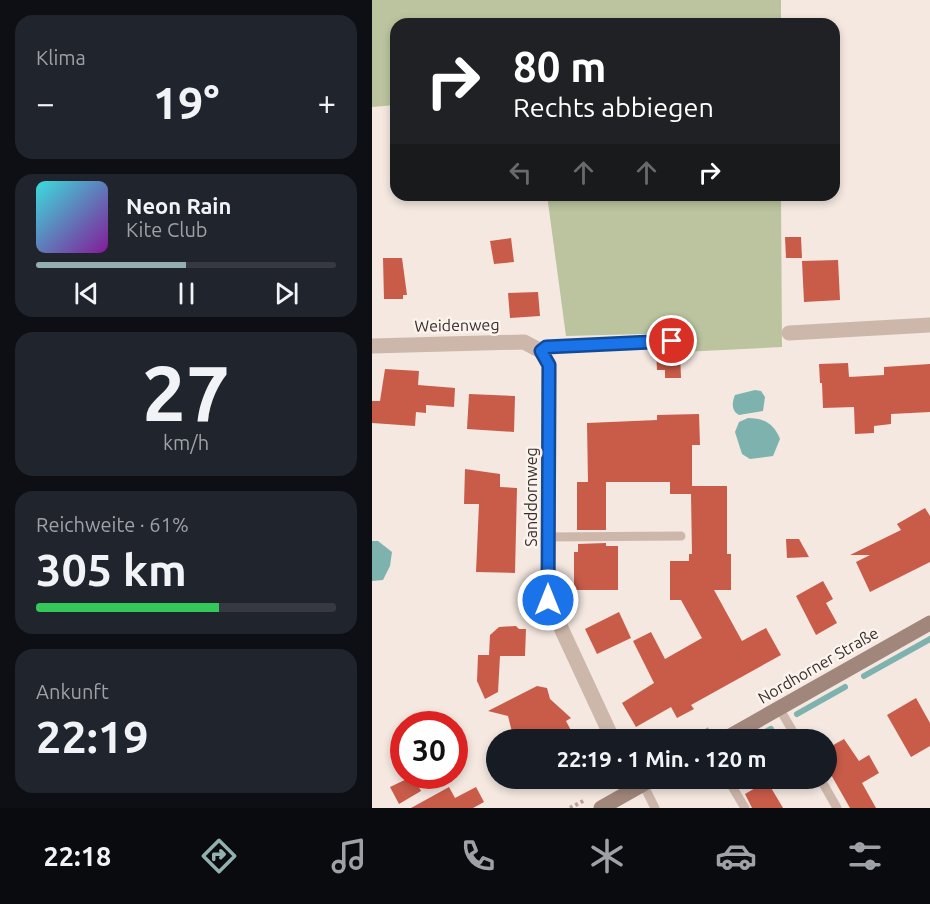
<!DOCTYPE html>
<html lang="de">
<head>
<meta charset="utf-8">
<style>
	:root { --surface:#171b24; --page:#20242c; --text:#f1f3f6; --muted:#9ea1a6; --line:#363941; --accent:#92b0b0 }
	body { margin:0; font-family:Ubuntu,sans-serif; background:var(--page); color:var(--text); height:100vh; display:flex; flex-direction:column; font-size:22px; white-space:nowrap }
	* { box-sizing:border-box; margin:0 }
	p { font-size:20px; color:var(--muted) }
	.icon { flex:none; width:33px; height:33px; fill:none; stroke:currentColor; stroke-width:2; stroke-linecap:round; stroke-linejoin:round }
	.map { position:relative; flex:1; overflow:hidden }
	.panel { display:flex; flex-direction:column; gap:15px; padding:15px; background:#0d0f14; width:372px }
	.panel>* { flex:none }
	.hud { position:absolute; left:18px; top:18px; width:450px; height:183px; border-radius:18px; box-shadow:0 3px 9px #0003; background:#202124; color:#fff; overflow:hidden }
	.speed { position:absolute; left:18px; top:711px; display:flex; gap:12px; font-size:30px; font-weight:700; text-align:center }
	.speed>* { display:grid; place-content:center; width:78px; height:78px; border-radius:50%; background:var(--surface); box-shadow:0 3px 9px #0003; line-height:1 }
	.speed .limit { border:9px solid #d22; background:#fff; color:#111 }
	.pin { position:absolute; display:grid; place-items:center; width:51px; height:51px; color:#fff; margin:-26px; border:3px solid #fff; border-radius:50%; box-shadow:0 2px 6px #0007 }
	.me { position:absolute; width:66px; margin:-33px; rotate:0deg; stroke-linejoin:round; filter:drop-shadow(0 0 4px #0008) }
	.turn { display:flex; align-items:center; gap:21px; height:126px; padding:0 24px; font-size:27px }
	.turn .icon { width:78px; height:78px; stroke-width:2.5 }
	.turn b { display:block; font-size:42px; line-height:51px }
	.lanes { display:flex; align-items:center; height:57px; padding:0 24px; background:#0003; justify-content:center; gap:30px; direction:ltr }
	.lanes .off { opacity:.35 }
	.big { font-size:45px; font-weight:600; line-height:1.1 }
	.panel .card { flex:1; display:flex; flex-direction:column; justify-content:center; gap:9px; min-width:0; padding:0 21px; border-radius:18px; background:var(--page) }
	.panel .dial { align-items:center; gap:0 }
	.dial b { font-size:78px; line-height:1 }
	.song { display:flex; align-items:center; gap:18px }
	.cover { width:72px; height:72px; border-radius:9px; background:linear-gradient(135deg,hsl(180 70% 55%),hsl(290 70% 35%)) }
	.played { height:6px; border-radius:3px; background:linear-gradient(90deg,var(--accent) 50%,var(--line) 50%) }
	.keys { display:flex; justify-content:space-around; direction:ltr }
	.heat { display:flex; justify-content:space-between; align-items:center; font-size:33px; direction:ltr }
	.charge { height:9px; border-radius:4px; background:linear-gradient(90deg,#34c759 61%,var(--line) 0) }
	.trip { position:absolute; left:114px; top:729px; width:351px; height:60px; border-radius:30px; background:var(--surface); box-shadow:0 3px 9px #0003; font-weight:600; line-height:60px; text-align:center }
	.menu { display:flex; height:96px; justify-content:space-around; align-items:center; background:#090b0e; color:var(--muted) }
	.menu .icon { width:42px; height:42px }
	.menu .selected { color:var(--accent) }
	.menu b { font-size:27px; color:var(--text) }
	main { display:flex; flex:1; min-height:0 }
	.map>svg:first-child { display:block }
</style>
</head>
<body>
<main>
<section class="panel">
<div class="card"><p>Klima</p>
<div class="heat"><a>−</a><b class="big">19°</b><a>+</a></div>
</div>
<div class="card">
<div class="song"><i class="cover"></i><div><b>Neon Rain</b><p>Kite Club</p></div></div>
<div class="played"></div>
<div class="keys"><svg class="icon" aria-label="previous" viewBox="0 0 24 24"><path d="M18 5L8 12l10 7zM5 5v14"/></svg><svg class="icon" aria-label="pause" viewBox="0 0 24 24"><path d="M8 5v14M16 5v14"/></svg><svg class="icon" aria-label="next" viewBox="0 0 24 24"><path d="M6 5l10 7-10 7zM19 5v14"/></svg></div>
</div>
<div class="card dial"><b>27</b><p>km/h</p></div>
<div class="card"><p>Reichweite · 61%</p><b class="big">305 km</b><div class="charge"></div></div>
<div class="card"><p>Ankunft</p><b class="big">22:19</b></div>
</section>
<div class="map">
<svg width="558" height="808" viewBox="0 0 558 808">
	<rect width="100%" height="100%" fill="#f4e8e0"/>
	<g fill="#bbc49f">
		<path d="M0 0H409V24H24V105L0 107Z"/>
		<path d="M175 195H409L410 347 310 352 309 333 194 336Z"/>
	</g>
	<g fill="#7eb2af">
		<path d="M383 390 389 391 393 397 391 411 367 415C359 411 360 402 363 395Z"/>
		<path d="M376 418C392 418 402 424 408 439L401 456 378 459 370 454 363 432 367 422Z"/>
		<path d="M0 541H6L20 552 18 566 11 580 0 581Z"/>
	</g>
	<g fill="none" stroke-linecap="round" stroke-linejoin="round">
		<g stroke="#7eb2af" stroke-width="6">
			<path d="M492 676 558 639"/>
			<path d="M425 714 473 687"/>
			<path d="M379 740 399 729"/>
			<path d="M306 782 312 778"/>
		</g>
	</g>
	<g fill="#c95b49">
		<path d="M413 237H429L430 258H414Z"/>
		<path d="M139 238 142 262 122 264 118 241Z"/>
		<path d="M11 258H30L35 295H31V299H12Z"/>
		<path d="M466 260 468 300 432 302 430 261Z"/>
		<path d="M166 292 168 316 138 318 136 293Z"/>
		<path d="M284 351H308L309 378H293V370H285Z"/>
		<path d="M476 363 477 377 512 375V367L558 364V412L519 414V424L502 426V433L483 434 482 407 451 408 450 383H448L447 364Z"/>
		<path d="M13 369 47 371 46 385 83 388 82 407 54 405V413L44 412 43 426 0 423V401H8Z"/>
		<path d="M97 394 143 396 142 432 95 429Z"/>
		<path d="M327 414 328 445H320V486H355V554H359V590H342L370 641 394 628 409 655 319 705 322 709 305 718 299 707 264 727 250 703 282 683 261 641 279 632 293 659 330 638 309 600H298V561H317V554H320L319 494H298V482H234V530H205V482H216L215 423 285 420V415Z"/>
		<path d="M93 469 128 474V487L145 488 143 573 104 572 107 504H92Z"/>
		<path d="M553 508 558 516V562L498 592 484 562 498 555H478L529 530 525 524Z"/>
		<path d="M414 539H427L437 557 415 558Z"/>
		<path d="M234 543V546H246V590H202V552H206V544Z"/>
		<path d="M451 581 461 599 454 603 465 623 444 635 424 596Z"/>
		<path d="M247 612 259 638 225 654 213 629Z"/>
		<path d="M144 626 147 629H154L153 656H128L126 692 113 699 105 681 106 655H117L118 635 127 627Z"/>
		<path d="M165 686 175 688 178 699 199 718 194 721 204 740H149L148 734 140 732 136 716 116 711Z"/>
		<path d="M544 698 558 723V746L539 757 515 715Z"/>
		<path d="M472 739 487 761 497 755 507 773 490 783 504 808H478L454 766V749Z"/>
		<path d="M41 776 49 791 27 804 18 787Z"/>
		<path d="M395 781 411 808H380L373 794Z"/>
		<path d="M77 787 83 798 104 787 112 802 101 808H39Z"/>
	</g>
	<g fill="none" stroke-linecap="round" stroke-linejoin="round">
		<g stroke="#b9a195" stroke-width="4" stroke-dasharray="3 3" stroke-linecap="butt">
			<path d="M319 740 337 729"/>
			<path d="M198 808 213 800"/>
		</g>
		<g stroke="#cdb7ab" stroke-width="9">
			<path d="M169 351 174 347 300 341"/>
			<path d="M176 537 309 536"/>
			<path d="M407 708 426 740"/>
			<path d="M355 778 373 808"/>
			<path d="M448 778 465 808"/>
			<path d="M271 784 283 808"/>
		</g>
		<g stroke="#cdb7ab" stroke-width="15">
			<path d="M417 333 558 325"/>
			<path d="M0 346 152 342 169 351 177 365 176 600 241 740"/>
		</g>
		<g stroke="#a1867c" stroke-width="15">
			<path d="M351 740 558 623"/>
			<path d="M229 808 282 778"/>
		</g>
	</g>
	<g fill="none" stroke-linecap="round" stroke-linejoin="round">
		<defs>
			<path id="route" d="M176 600 177 365 169 351 174 347 300 341"/>
		</defs>
		<use href="#route" stroke="#114b97" stroke-width="15"/>
		<use href="#route" stroke="#1a73e8" stroke-width="10"/>
	</g>
	<g text-anchor="middle" dominant-baseline="central" stroke-width="5" stroke-linejoin="round" paint-order="stroke">
		<g font-size="16" fill="#3a2e2a" stroke="#fbf3ed">
			<text transform="translate(85 325) rotate(-1)">Weidenweg</text>
			<text transform="translate(159 497) rotate(-90)">Sanddornweg</text>
			<text transform="translate(446 665) rotate(-30)">Nordhorner Straße</text>
		</g>
	</g>
</svg>
<div class="speed"><div class="limit">30</div></div>
<div class="pin" style="left:300px;top:341px;background:#d93025"><svg class="icon" aria-label="arrive" viewBox="0 0 24 24"><path d="M6 21V4h12l-3 4 3 4H6"/></svg></div>
<svg class="me" style="left:176px;top:600px" viewBox="-20 -20 40 40"><circle r="17" fill="#1a73e8" stroke="#fff" stroke-width="3"/><path d="M0-11L8 9 0 5-8 9z" fill="#fff"/></svg>
<div class="trip">22:19 · 1 Min. · 120 m</div>
<div class="hud">
<div class="turn"><svg class="icon" aria-label="right" viewBox="0 0 24 24"><path d="M7 20v-9h11M14 6l5 5-5 5"/></svg><div><b>80 m</b>Rechts abbiegen</div></div>
<div class="lanes"><svg class="icon off" aria-label="left" viewBox="0 0 24 24"><path d="M17 20v-9H6M10 6l-5 5 5 5"/></svg><svg class="icon off" aria-label="ahead" viewBox="0 0 24 24"><path d="M12 20V5M6 11l6-6 6 6"/></svg><svg class="icon off" aria-label="ahead" viewBox="0 0 24 24"><path d="M12 20V5M6 11l6-6 6 6"/></svg><svg class="icon" aria-label="right" viewBox="0 0 24 24"><path d="M7 20v-9h11M14 6l5 5-5 5"/></svg></div>
</div>
</div>
</main>
<nav class="menu">
<b>22:18</b>
<svg class="icon selected" aria-label="directions" viewBox="0 0 24 24"><path d="M12 3l9 9-9 9-9-9zM9 14v-3h6M13 9l2 2-2 2"/></svg>
<svg class="icon" aria-label="music" viewBox="0 0 24 24"><path d="M9 18V5l10-2v13"/><circle cx="6" cy="18" r="3"/><circle cx="16" cy="16" r="3"/></svg>
<svg class="icon" aria-label="phone" viewBox="0 0 24 24"><path d="M5 4h4l2 5-3 2q2 4 5 5l2-3 5 2v4C11 20 4 13 5 4z"/></svg>
<svg class="icon" aria-label="climate" viewBox="0 0 24 24"><path d="M12 3v18M4 7l16 10M4 17L20 7"/></svg>
<svg class="icon" aria-label="car" viewBox="0 0 24 24"><path d="M5 17H2v-5l4-1 3-4h7l3 4 3 1v5h-3M9 17h6M6 11h13"/><circle cx="7" cy="17" r="2"/><circle cx="17" cy="17" r="2"/></svg>
<svg class="icon" aria-label="filters" viewBox="0 0 24 24"><path d="M4 7h16M4 17h16"/><circle cx="9" cy="7" r="2"/><circle cx="15" cy="17" r="2"/></svg>
</nav>
</body>
</html>
